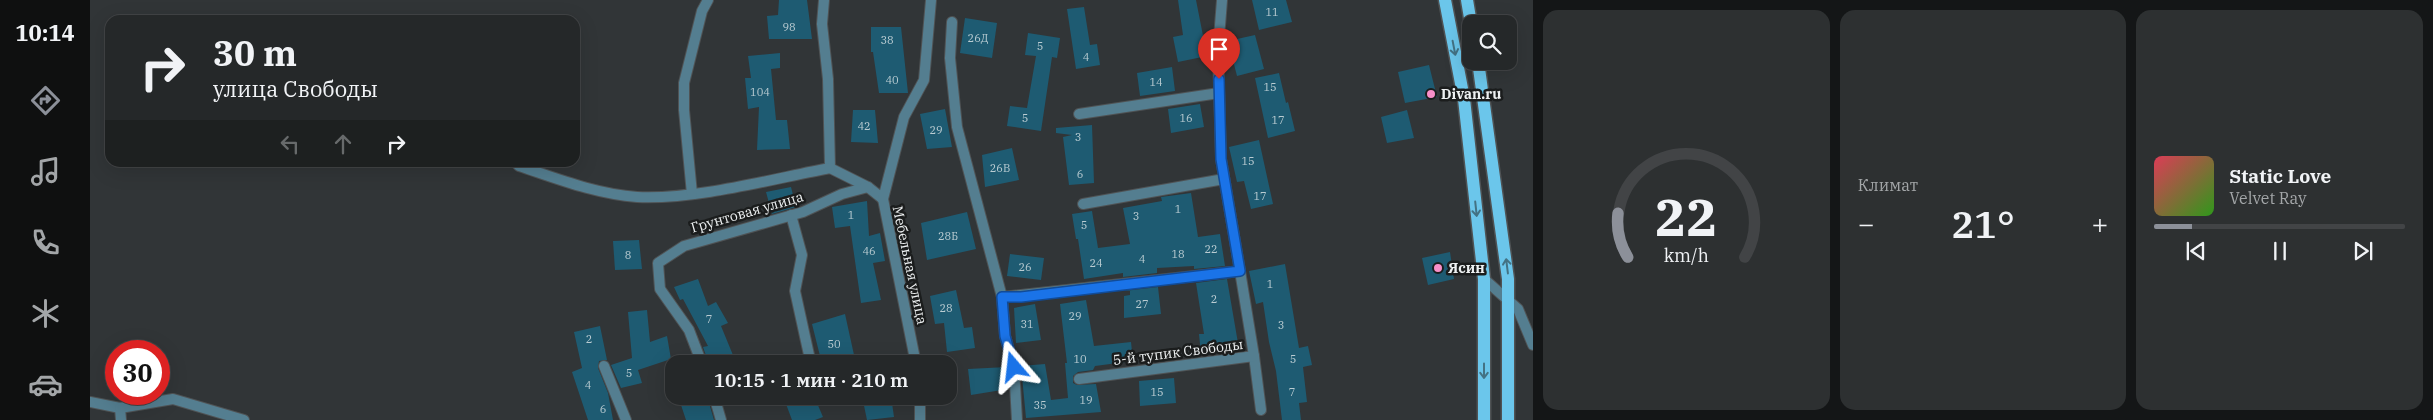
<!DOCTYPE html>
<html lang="ru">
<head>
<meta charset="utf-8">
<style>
	:root { --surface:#252829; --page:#2d3031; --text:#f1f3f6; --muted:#a3a6a8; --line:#424446; --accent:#8c9099 }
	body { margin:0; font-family:"IBM Plex Serif",serif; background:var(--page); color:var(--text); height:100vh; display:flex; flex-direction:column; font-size:19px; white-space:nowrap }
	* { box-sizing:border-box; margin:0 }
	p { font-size:16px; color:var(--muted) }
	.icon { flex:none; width:28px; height:28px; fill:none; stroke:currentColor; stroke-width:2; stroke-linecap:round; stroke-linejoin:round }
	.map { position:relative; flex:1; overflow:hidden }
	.details { display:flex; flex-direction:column; gap:10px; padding:10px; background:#141617; width:900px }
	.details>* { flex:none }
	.banner { position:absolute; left:15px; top:15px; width:475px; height:152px; border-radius:15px; box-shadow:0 5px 20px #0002,0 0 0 1px var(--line); background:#252829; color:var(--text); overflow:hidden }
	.controls { position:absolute; left:1372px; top:15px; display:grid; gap:10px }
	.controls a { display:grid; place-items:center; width:55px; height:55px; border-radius:10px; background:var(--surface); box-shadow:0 5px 20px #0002,0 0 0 1px var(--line); font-size:25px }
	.speed { position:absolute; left:15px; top:340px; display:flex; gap:10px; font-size:25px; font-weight:700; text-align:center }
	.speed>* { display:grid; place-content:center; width:65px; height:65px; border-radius:50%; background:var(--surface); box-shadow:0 5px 20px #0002,0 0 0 1px var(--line); line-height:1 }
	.speed .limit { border:8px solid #d22; background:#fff; color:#111 }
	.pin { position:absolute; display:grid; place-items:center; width:42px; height:42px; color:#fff; margin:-51px -21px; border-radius:50% 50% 50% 0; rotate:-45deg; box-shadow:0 0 5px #0007 }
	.pin .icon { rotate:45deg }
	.me { position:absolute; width:55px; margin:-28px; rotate:343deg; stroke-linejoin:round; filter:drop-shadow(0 0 4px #0008) }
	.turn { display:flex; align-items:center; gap:18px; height:105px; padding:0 25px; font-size:22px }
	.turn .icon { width:65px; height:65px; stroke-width:2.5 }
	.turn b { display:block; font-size:35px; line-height:42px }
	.lanes { display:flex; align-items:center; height:48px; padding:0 25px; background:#0003; justify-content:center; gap:25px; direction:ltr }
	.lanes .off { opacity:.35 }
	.big { font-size:38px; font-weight:600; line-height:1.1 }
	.details .card { flex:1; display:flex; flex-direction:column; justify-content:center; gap:8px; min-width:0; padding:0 18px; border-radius:15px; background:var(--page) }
	.details .dial { align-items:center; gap:0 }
	.dial svg { height:130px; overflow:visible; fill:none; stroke:var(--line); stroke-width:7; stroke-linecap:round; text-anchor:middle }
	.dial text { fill:var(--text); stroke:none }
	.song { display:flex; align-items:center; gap:15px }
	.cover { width:60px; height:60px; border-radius:8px; background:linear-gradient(135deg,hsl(350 70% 55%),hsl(110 70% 35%)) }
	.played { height:5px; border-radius:2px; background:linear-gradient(90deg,var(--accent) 15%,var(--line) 15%) }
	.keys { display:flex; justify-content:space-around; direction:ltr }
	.heat { display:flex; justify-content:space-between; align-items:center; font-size:28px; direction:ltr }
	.details .tiles { flex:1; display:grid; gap:10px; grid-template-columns:repeat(3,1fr) }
	.trip { position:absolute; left:575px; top:355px; width:292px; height:50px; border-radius:15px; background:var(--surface); box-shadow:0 5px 20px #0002,0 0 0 1px var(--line); font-weight:600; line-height:50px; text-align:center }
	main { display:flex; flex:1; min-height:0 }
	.menu { display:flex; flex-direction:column; width:90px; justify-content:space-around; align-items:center; background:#0f1010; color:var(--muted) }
	.menu .icon { width:35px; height:35px }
	.menu .current { color:var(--accent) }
	.menu b { font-size:22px; color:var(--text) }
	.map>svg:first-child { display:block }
</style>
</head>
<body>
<main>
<nav class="menu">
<b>10:14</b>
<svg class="icon current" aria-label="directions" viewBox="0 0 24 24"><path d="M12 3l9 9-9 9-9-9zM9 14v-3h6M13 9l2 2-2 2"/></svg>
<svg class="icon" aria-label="music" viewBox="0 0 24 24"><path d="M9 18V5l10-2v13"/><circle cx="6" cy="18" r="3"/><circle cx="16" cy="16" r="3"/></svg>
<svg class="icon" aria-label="phone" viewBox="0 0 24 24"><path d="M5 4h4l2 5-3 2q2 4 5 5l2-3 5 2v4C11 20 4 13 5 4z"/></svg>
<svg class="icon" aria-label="climate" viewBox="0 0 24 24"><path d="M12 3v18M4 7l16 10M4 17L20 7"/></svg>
<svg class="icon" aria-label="car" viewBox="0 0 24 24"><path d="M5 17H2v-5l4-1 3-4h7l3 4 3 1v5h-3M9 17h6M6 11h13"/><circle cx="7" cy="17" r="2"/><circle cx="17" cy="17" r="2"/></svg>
</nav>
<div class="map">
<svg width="1443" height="420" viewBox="0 0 1443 420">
	<rect width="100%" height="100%" fill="#313537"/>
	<g fill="#1e5b72">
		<path d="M689 0H717L722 39H679L677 16 688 15Z"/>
		<path d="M1088 0H1106L1117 56 1088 62 1083 37 1093 35Z"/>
		<path d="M1162 0H1196L1202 22 1169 30Z"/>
		<path d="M994 7 1000 45 1007 44 1010 65 986 69 977 9Z"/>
		<path d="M875 18 907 23 902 58 870 53Z"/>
		<path d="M781 27H811L818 93H789L783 52H781Z"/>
		<path d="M938 33 970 38 967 58 962 57 951 131 917 126 920 106 937 108 946 56 935 55Z"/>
		<path d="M1165 35 1174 69 1147 76 1138 41Z"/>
		<path d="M690 53V68L681 69 686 120H697L700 149 667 150 669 107 658 109 655 78H661L658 56Z"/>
		<path d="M1339 65 1347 97 1315 103 1308 72Z"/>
		<path d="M1082 67 1085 91 1050 96 1047 73Z"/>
		<path d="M1189 73 1196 103 1198 102 1205 131 1178 138 1165 78Z"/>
		<path d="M1110 104 1114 127 1081 133 1078 109Z"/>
		<path d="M855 109 862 147 837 149 830 114Z"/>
		<path d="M763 110H785L788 143 761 142Z"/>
		<path d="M1317 110 1324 138 1297 143 1291 117Z"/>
		<path d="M1002 125 1004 183 979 185 973 137 982 135 966 133V128Z"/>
		<path d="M1169 140 1183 204 1161 209 1154 181 1147 182 1139 147Z"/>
		<path d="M922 148 929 180 895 187 892 155Z"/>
		<path d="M701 187 706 207 682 214 676 192Z"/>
		<path d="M1101 193 1108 237 1130 234 1135 266 1104 269V266L1067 268V273L1033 277V273L994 279 988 239H986L982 214 1002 211 1008 248 1040 244 1033 208 1072 201 1071 197Z"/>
		<path d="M777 201 779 236 790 233 795 261 783 263 791 300 771 303 760 226 745 228 742 207Z"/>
		<path d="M877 212 886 249 837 260 831 223Z"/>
		<path d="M549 240 552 269 525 270 523 241Z"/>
		<path d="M1360 252 1364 279 1338 285 1332 258Z"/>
		<path d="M920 254 954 258 951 280 917 276Z"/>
		<path d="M1195 264 1209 348 1218 346 1222 365 1213 367 1217 402 1209 403 1211 420H1192L1186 371 1179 342 1173 302 1166 304 1159 271Z"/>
		<path d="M608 279 618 306 626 302 638 323 631 326 645 360 634 364H619L613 347 618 346 593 299 590 300 584 287Z"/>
		<path d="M1137 279 1149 349 1111 354 1109 334H1114L1106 283Z"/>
		<path d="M1068 287 1071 314 1034 318V296L1040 295V291H1034Z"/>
		<path d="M866 290 874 328 882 327 885 348 857 352 854 323 845 324 840 296Z"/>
		<path d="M996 300 1004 346 1041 342 1043 361 1005 366 1003 370 988 372 983 376V383L987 385 1006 384 1011 412 936 418 931 366 955 364 961 400 978 398 975 363H977L970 304Z"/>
		<path d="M945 304 951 340 926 343 924 308Z"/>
		<path d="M557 310 560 342 577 336 581 359 548 370 552 383 531 388 521 365 542 358 538 312Z"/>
		<path d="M755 314 766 364H732L722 324Z"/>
		<path d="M510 326 517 360 509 361 508 368 518 393 523 420H498L482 372 492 368 484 332Z"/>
		<path d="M917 367 918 389 881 395 878 369Z"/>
		<path d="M1084 378 1086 403 1050 406 1049 381Z"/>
		<path d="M588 396H617L624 420H596Z"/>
		<path d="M693 396H724L733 417 725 420H702Z"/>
		<path d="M772 396H801L804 417 777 420Z"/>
	</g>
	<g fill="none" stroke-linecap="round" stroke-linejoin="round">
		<defs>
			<g id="street">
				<path d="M734 0 732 24 738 79 740 168 778 187 793 199"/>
				<path d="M862 22 860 58 867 127 912 297"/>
				<path d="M989 114 1129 93"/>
				<path d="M425 162 429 166C468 179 506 194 547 197 605 200 682 179 740 168"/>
				<path d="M602 194 594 110V83L612 11 618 0"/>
				<path d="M993 204 1134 179"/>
				<path d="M701 215 712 255 705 291 721 364"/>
				<path d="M1394 279 1428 309 1443 345"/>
				<path d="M1164 356 1171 410"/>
				<path d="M612 364 599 330 570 289 568 263 594 246 713 212 752 194 778 187"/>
				<path d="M826 364 793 199 814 117 834 80 841 0"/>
				<path d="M514 366 536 420"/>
				<path d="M989 379 1164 356 1150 271"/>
				<path d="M624 396 631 420"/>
				<path d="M830 396V420"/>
				<path d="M0 402 30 408 83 399 154 420"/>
				<path d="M30 408 31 420"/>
				<path d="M927 420 924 367 915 336 912 297 1150 271 1131 159 1128 51 1132 0"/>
			</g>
			<g id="primary">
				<path d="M1355 0 1374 99 1394 279V420"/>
				<path d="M1377 0 1381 24"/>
				<path d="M1388 61 1418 279V420"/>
			</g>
		</defs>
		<use href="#street" stroke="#4f5355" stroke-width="12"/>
		<use href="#primary" stroke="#4f5355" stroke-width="15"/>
		<use href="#street" stroke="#547e90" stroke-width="10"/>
		<use href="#primary" stroke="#6bc6eb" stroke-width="12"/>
	</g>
	<defs><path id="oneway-shaft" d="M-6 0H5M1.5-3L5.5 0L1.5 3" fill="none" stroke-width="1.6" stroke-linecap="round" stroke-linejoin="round" transform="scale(1.25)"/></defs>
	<g stroke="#437284">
		<use href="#oneway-shaft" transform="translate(1364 48) rotate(79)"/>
		<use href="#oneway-shaft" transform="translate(1386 209) rotate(84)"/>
		<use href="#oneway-shaft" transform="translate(1417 266) rotate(-97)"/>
		<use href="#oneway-shaft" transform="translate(1394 371) rotate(90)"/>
	</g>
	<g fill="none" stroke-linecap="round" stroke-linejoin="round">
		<defs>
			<path id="route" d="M924 367 915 336 912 297H931L1150 271 1131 159 1129 79"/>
		</defs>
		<use href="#route" stroke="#114b97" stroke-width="12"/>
		<use href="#route" stroke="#1a73e8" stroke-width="9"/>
	</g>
	<g fill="#f98fc9" stroke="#1b1d1d" stroke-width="2">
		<circle cx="1341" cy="94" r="5"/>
		<circle cx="1348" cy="268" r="5"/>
	</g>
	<g text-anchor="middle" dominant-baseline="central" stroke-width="5" stroke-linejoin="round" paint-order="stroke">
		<g font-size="11" fill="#baccd2">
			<text x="1182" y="12">11</text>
			<text x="699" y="27">98</text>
			<text x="888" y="38">26Д</text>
			<text x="797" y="40">38</text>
			<text x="950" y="46">5</text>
			<text x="996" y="57">4</text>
			<text x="802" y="80">40</text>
			<text x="1066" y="82">14</text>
			<text x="1180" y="87">15</text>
			<text x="670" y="92">104</text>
			<text x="935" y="118">5</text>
			<text x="1096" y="118">16</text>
			<text x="1188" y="120">17</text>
			<text x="774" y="126">42</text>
			<text x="846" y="130">29</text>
			<text x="988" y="137">3</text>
			<text x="1158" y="161">15</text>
			<text x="910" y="168">26В</text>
			<text x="990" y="174">6</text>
			<text x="1170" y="196">17</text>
			<text x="1088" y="209">1</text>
			<text x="761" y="215">1</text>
			<text x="1046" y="216">3</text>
			<text x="994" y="225">5</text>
			<text x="858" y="236">28Б</text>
			<text x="1121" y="249">22</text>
			<text x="779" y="251">46</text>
			<text x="1088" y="254">18</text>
			<text x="538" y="255">8</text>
			<text x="1052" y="259">4</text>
			<text x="1006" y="263">24</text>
			<text x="935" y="267">26</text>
			<text x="1180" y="284">1</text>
			<text x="1124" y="299">2</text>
			<text x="1052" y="304">27</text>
			<text x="856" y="308">28</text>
			<text x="985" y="316">29</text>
			<text x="619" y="319">7</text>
			<text x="937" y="324">31</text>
			<text x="1191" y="325">3</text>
			<text x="499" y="339">2</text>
			<text x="744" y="344">50</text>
			<text x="990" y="359">10</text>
			<text x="1203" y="359">5</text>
			<text x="539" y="373">5</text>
			<text x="498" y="385">4</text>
			<text x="1067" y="392">15</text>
			<text x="1202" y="392">7</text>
			<text x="996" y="400">19</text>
			<text x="950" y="405">35</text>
			<text x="513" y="409">6</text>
		</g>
		<g font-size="14" font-weight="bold" fill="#eef1f2" stroke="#1b1d1d" text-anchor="start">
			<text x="1351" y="94">Divan.ru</text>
			<text x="1358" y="268">Ясин</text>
		</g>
		<g font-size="14" fill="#eef1f2" stroke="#1b1d1d">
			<text transform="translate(657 212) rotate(-16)">Грунтовая улица</text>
			<text transform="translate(820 265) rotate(78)">Мебельная улица</text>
			<text transform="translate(1088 352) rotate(-7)">5-й тупик Свободы</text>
		</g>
	</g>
</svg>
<div class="controls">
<a><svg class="icon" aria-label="search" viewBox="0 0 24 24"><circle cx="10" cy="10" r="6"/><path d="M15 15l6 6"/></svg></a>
</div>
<div class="speed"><div class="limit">30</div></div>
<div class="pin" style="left:1129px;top:79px;background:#d93025"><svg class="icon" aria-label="arrive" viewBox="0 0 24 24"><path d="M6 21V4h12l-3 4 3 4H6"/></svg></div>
<svg class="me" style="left:924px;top:367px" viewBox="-20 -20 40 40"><path d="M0-17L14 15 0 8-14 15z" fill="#1a73e8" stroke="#fff" stroke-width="4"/></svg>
<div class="trip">10:15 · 1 мин · 210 m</div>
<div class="banner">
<div class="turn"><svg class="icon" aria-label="right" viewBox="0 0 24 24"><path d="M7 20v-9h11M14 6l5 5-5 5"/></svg><div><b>30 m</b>улица Свободы</div></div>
<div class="lanes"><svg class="icon off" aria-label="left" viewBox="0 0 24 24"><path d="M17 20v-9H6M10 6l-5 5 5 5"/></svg><svg class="icon off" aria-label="ahead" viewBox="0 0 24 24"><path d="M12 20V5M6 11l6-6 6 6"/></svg><svg class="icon" aria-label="right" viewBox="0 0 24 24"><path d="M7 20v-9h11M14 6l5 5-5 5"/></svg></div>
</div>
</div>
<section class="details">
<div class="tiles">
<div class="card dial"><svg viewBox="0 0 100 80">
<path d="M14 69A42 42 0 1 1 86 69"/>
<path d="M14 69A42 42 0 0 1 8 42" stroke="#8c9099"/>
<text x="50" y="56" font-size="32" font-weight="700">22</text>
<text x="50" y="72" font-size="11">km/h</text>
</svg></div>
<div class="card"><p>Климат</p>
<div class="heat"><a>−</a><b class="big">21°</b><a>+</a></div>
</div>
<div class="card">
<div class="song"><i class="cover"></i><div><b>Static Love</b><p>Velvet Ray</p></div></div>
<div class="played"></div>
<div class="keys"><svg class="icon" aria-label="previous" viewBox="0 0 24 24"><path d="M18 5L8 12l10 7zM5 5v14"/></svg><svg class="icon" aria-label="pause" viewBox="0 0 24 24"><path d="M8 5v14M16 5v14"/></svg><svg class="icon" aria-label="next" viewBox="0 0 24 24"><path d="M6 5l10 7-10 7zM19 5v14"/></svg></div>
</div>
</div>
</section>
</main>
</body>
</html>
